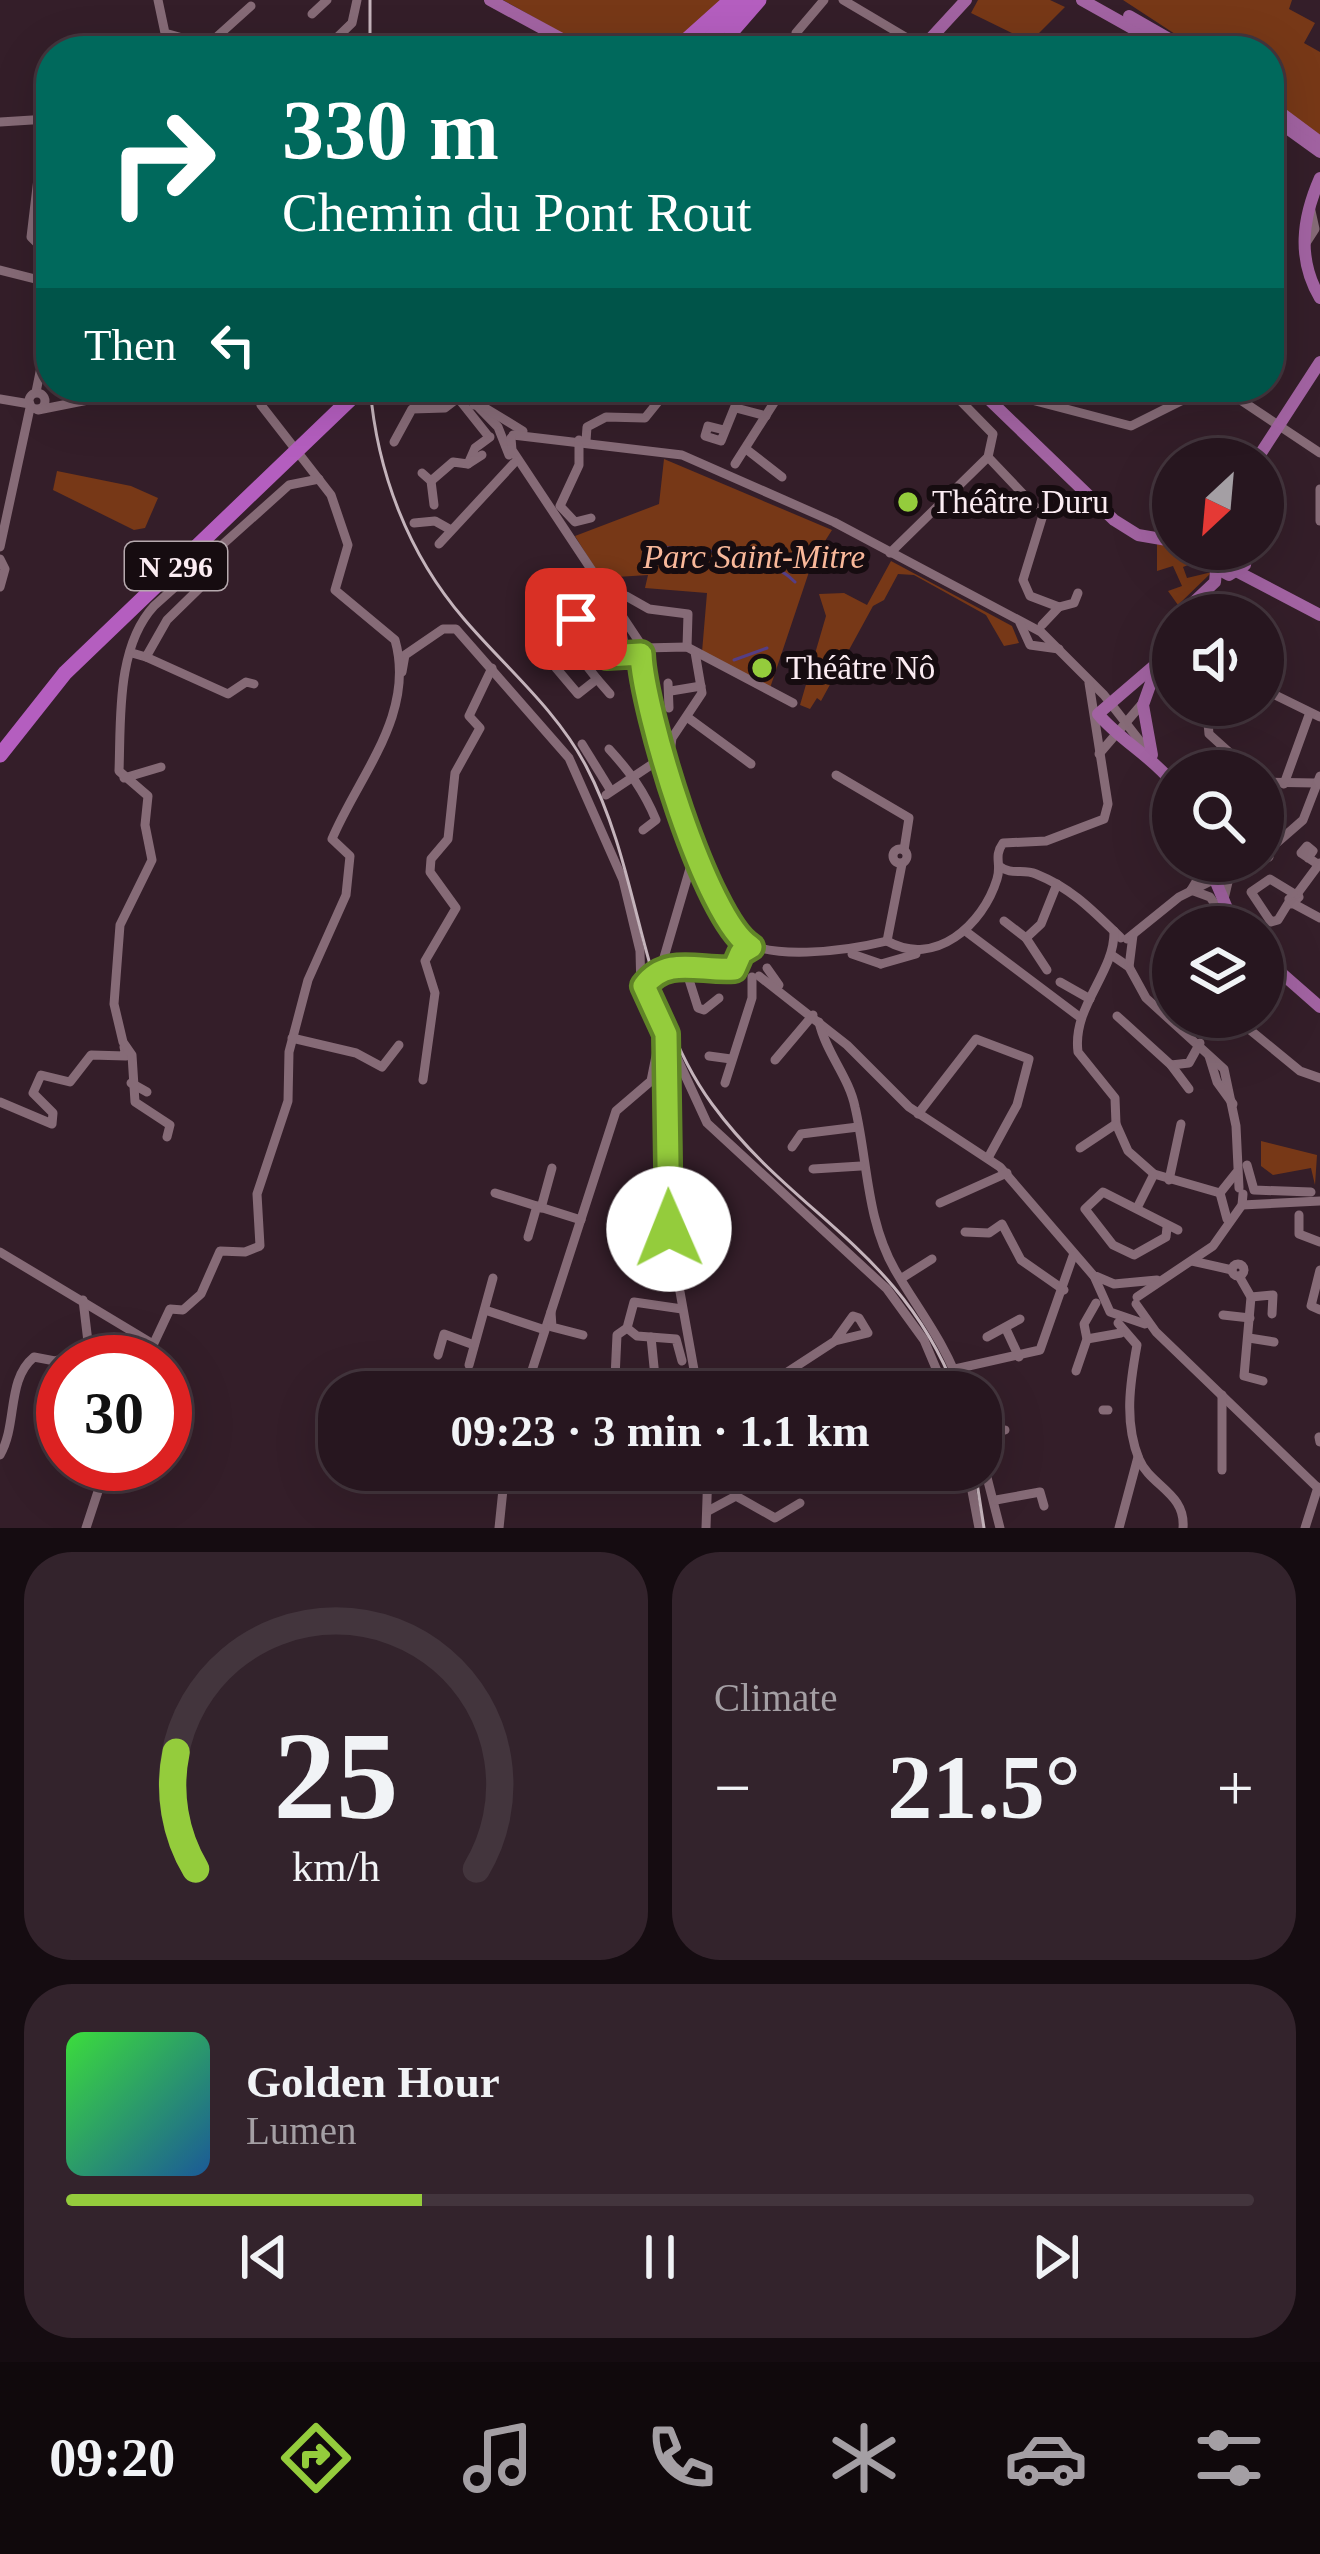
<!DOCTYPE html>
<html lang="en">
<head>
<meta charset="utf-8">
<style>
	:root { --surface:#27161f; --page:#33232c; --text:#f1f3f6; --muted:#a49fa4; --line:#43353d; --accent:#94cc3c }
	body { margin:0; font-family:"Times New Roman",serif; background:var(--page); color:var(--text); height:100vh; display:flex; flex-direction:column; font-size:45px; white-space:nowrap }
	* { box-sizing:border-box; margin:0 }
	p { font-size:39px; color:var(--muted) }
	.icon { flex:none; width:66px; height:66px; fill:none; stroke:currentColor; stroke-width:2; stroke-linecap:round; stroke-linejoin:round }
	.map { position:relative; height:1528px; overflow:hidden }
	.sheet { display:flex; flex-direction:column; gap:24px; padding:24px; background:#150c11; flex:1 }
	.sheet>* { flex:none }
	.hud { position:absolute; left:36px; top:36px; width:1248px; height:366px; border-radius:48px; box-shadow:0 12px 48px #0002,0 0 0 3px var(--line); background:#00695c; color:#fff; overflow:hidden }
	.needle { width:78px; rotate:206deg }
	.fabs { position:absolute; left:1152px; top:438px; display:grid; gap:24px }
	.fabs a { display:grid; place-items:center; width:132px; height:132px; border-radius:50%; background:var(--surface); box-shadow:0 12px 48px #0002,0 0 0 3px var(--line); font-size:60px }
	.speed { position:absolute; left:36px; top:1335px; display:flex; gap:24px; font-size:60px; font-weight:700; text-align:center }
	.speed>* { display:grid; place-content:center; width:156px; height:156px; border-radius:50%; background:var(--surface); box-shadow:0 12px 48px #0002,0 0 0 3px var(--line); line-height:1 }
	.speed .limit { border:18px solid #d22; background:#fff; color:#111 }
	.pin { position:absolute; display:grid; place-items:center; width:102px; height:102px; color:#fff; margin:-51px; border-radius:24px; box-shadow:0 6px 18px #0006 }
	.me { position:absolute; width:132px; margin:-66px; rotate:359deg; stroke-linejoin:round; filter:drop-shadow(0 0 9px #0008) }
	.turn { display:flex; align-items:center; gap:42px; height:252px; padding:0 48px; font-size:54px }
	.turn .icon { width:156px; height:156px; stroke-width:2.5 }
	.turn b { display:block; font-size:84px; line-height:102px }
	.then { display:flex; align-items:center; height:114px; padding:0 48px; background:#0003; gap:24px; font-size:45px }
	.big { font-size:90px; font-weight:800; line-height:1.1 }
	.sheet .widget { flex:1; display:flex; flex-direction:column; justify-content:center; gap:18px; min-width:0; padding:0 42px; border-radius:48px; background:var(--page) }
	.sheet .dial { align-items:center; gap:0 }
	.dial svg { height:312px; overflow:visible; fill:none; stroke:var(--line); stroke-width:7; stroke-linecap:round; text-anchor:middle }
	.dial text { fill:var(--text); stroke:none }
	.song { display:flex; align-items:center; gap:36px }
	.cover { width:144px; height:144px; border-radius:18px; background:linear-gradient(135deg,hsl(120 70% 55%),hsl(210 70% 35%)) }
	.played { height:12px; border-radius:6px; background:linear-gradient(90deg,var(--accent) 30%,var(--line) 30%) }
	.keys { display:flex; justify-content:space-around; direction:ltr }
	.heat { display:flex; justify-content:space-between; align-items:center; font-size:66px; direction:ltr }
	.sheet .tiles { flex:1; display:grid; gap:24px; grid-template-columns:1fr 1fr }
	.widget:last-child { grid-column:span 2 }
	.trip { position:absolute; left:318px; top:1371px; width:684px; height:120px; border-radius:48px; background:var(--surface); box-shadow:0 12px 48px #0002,0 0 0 3px var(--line); font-weight:800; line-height:120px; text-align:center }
	.tabs { display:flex; height:192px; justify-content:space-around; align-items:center; background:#10090c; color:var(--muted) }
	.tabs .icon { width:84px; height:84px }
	.tabs .on { color:var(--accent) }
	.tabs b { font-size:54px; color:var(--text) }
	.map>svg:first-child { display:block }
</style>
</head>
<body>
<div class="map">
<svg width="1320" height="1528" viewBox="0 0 1320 1528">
	<rect width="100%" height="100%" fill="#341e29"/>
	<g fill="#773817">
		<path d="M503 0H723L663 51H594Z"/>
		<path d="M978 0H1050L1065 7 1030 42 971 13Z"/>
		<path d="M1123 0H1292L1289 9 1315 23 1304 43 1320 52V139L1269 98V51H1201Z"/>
		<path d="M664 459 832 530 813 560 769 691 702 652 707 593 645 588 648 575 601 578 575 536 659 504Z"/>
		<path d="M57 471 131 486 158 498 145 528 134 530 53 490Z"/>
		<path d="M1157 544 1205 553 1201 560 1183 567 1187 578 1212 572 1178 605 1168 591 1182 586 1173 566 1157 571Z"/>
		<path d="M891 561 1012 626 1019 643 1004 646 986 615 914 575 898 574 884 600 873 606 821 701 817 698 810 709 800 705 826 616 819 594 844 593 867 605Z"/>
		<path d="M1261 1141 1317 1155 1315 1185 1311 1168 1273 1175 1261 1166Z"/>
	</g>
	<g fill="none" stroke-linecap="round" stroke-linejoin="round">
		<g stroke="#553e85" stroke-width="3">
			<path d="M658 547C702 551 763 550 795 582"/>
			<path d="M734 660 767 648"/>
		</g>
		<g stroke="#866b77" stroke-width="9">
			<path d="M158 0 165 33 179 37V46"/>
			<path d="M843 0 919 45"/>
			<path d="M312 14 327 0"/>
			<path d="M796 33 824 0"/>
			<path d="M120 51H121"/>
			<path d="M154 51 168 36"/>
			<path d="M201 51 251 6"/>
			<path d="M323 51 352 23 357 0"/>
			<path d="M45 120 31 237 51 257"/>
			<path d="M0 122 48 119"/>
			<path d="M1306 243 1315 229 1311 211"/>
			<path d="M0 270 51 283"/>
			<path d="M273 387 290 392 292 387"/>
			<path d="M459 387 498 427 509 455"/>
			<path d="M707 387 734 392 738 399 721 441 705 436 708 426 724 430"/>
			<path d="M848 387H881"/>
			<path d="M1221 387 1320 453"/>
			<path d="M986 388 1131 426 1209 387"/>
			<path d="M36 392 51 318"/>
			<circle cx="37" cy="401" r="8"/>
			<path d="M0 399 30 404"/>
			<path d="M474 405 479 387"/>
			<path d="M482 406 523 431"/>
			<path d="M736 408 766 416"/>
			<path d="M38 410 98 398 118 387"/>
			<path d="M513 435 682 455 834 522 1041 632 1104 695 1150 754"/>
			<path d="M511 438 512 450 642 646C635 732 705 867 737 949L739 967"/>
			<path d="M579 440V465L560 506 575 522 591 518"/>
			<path d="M586 441 587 427 606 417 645 418 670 387"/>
			<path d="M394 442 412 409 445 408 458 398 489 437"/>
			<path d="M746 449 782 477"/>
			<path d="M988 457 1043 515 1023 580 1030 596 1059 607 1042 625"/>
			<path d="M468 464 475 448 490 437"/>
			<path d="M735 464 784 387"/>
			<path d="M422 473 431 481 434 505"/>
			<path d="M431 481 453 462 468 464 482 455"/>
			<path d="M1320 489V521"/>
			<path d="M414 523 435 521 451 530"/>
			<path d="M439 544 514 463"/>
			<path d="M0 547 30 408"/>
			<path d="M890 553 988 457 993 434 947 387"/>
			<path d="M0 559 5 569 0 587"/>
			<path d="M626 596 649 609 688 614 687 647"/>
			<path d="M559 598 606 656 625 651"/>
			<path d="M1059 607 1074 603 1078 593"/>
			<path d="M1020 623 1030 645 1059 649"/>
			<path d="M621 625 625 651 641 673"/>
			<path d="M643 648 687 647 793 703"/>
			<path d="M132 653 146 657 167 620 213 575"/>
			<path d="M146 657 228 694 246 682 254 684"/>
			<path d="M556 668 578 694 597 679 579 656 593 640"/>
			<path d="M402 672 405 655 443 629H456L569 758 623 880 640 951 641 990 660 1036 651 1081 616 1111 525 1392"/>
			<path d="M597 679 610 694"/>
			<path d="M668 683 669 708"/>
			<path d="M1263 689 1320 717"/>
			<path d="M671 691 701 686"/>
			<path d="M1218 705 1208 723 1209 734 1250 771"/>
			<path d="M687 717 751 764"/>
			<path d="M582 744 611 791"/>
			<path d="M609 749C630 772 644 791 656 820L643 830"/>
			<path d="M1099 754 1141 705"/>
			<path d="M668 768 672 738 702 693 695 652"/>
			<path d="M836 775 909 818 904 850"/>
			<path d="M124 778 161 767"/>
			<path d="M1263 782 1316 783"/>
			<path d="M1284 784 1309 715"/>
			<path d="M606 795 663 757"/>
			<circle cx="900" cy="856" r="7"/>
			<path d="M1263 855 1303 820 1320 776"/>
			<path d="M1308 858 1313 851 1307 846 1301 853 1319 865"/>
			<path d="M999 866C1012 876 1022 868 1036 874 1073 889 1093 911 1121 938"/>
			<path d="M1191 890 1210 897 1229 924"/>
			<path d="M1191 890 1197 880 1196 861"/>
			<path d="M1297 893 1299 897 1291 904 1289 899Z"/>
			<path d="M1297 894 1320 863"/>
			<path d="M1224 899 1229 878 1269 857"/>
			<path d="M1289 902 1278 920 1271 922 1251 892 1270 879 1293 893"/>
			<path d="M1294 904 1320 918"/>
			<path d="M1004 921 1026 938"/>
			<path d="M1114 931C1115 973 1072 1006 1078 1052L1115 1098 1116 1124 1128 1151 1154 1174 1220 1193"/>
			<path d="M968 933 1081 1018"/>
			<path d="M735 934C761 964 850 950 887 941"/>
			<path d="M1127 939 1179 897 1251 861"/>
			<path d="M887 941C935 968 983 925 997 879 1002 864 993 857 1003 843L1046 841 1104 819 1108 804 1089 683"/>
			<path d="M887 941 902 864"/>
			<path d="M852 954 881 964"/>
			<path d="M1113 956 1129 967 1146 998 1224 1069 1236 1126 1239 1188"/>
			<path d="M881 964 916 954"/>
			<path d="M685 967 698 1008 704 1010 719 998"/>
			<path d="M1129 967 1133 935"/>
			<path d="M767 968 779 985"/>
			<path d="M1047 970 1026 938 1041 924 1057 884"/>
			<path d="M660 971 696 848"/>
			<path d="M759 976 847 1045 909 1107 1000 1167 1093 1275 1114 1284 1157 1280"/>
			<path d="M1060 982 1090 999"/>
			<path d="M644 986C669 953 706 975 739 967"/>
			<path d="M1117 1016 1171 1065 1189 1063 1200 1043"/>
			<path d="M819 1022C826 1053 849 1077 855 1107 868 1162 866 1219 895 1270 919 1311 947 1345 962 1392"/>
			<path d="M1244 1025 1300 1071 1320 1078"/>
			<path d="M666 1034 707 1123 887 1289 924 1340 946 1392"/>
			<path d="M292 1038 356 1053 382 1067 399 1045"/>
			<path d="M667 1047 668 1225 698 1392"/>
			<path d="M709 1056 731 1059"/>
			<path d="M1209 1056 1217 1082 1233 1104"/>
			<path d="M775 1060 813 1015"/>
			<path d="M1171 1065 1189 1089"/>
			<path d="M423 1080 435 993 425 961 456 908 430 872 431 859 448 839 455 773 480 728 469 716 492 668"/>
			<path d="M131 1083 147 1092"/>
			<path d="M725 1083 752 998V977"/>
			<path d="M0 1102 52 1124 53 1113 33 1093 41 1075 70 1082 91 1055 126 1056 124 1047"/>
			<path d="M918 1114 976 1039 1029 1059 1017 1105 988 1158"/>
			<path d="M167 1137 170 1125 135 1102 132 1055 123 1042 114 1004 120 925 152 860 145 825 148 796 119 771C121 720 116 647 154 606L289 485 319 479"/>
			<path d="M792 1147 801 1134 858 1127"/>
			<path d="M1080 1148 1116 1124"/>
			<path d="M1247 1165 1254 1190 1311 1192"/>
			<path d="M813 1169 861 1166"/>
			<path d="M1169 1180 1181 1124"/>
			<path d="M495 1193 581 1220"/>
			<path d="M940 1203 1007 1173"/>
			<path d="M1242 1205 1320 1201"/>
			<path d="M541 1208 552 1168"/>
			<path d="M1137 1208 1154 1174"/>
			<path d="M1299 1215V1234L1320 1242"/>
			<path d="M1227 1219 1220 1193 1236 1173"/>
			<path d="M637 1224 669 1229"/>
			<path d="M1167 1227 1166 1237 1134 1255 1113 1245 1085 1209 1103 1192 1178 1230"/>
			<path d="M965 1232 989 1233 1002 1224 1021 1260 1064 1290"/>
			<path d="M528 1237 537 1206"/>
			<path d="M0 1252 153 1344"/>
			<path d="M1192 1261 1232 1270"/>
			<circle cx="1238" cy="1270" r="6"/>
			<path d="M1320 1270 1311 1306 1320 1310"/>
			<path d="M1094 1276 1110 1312 1145 1324"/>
			<path d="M1239 1276 1251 1297 1244 1376 1263 1381"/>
			<path d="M902 1278 932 1259"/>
			<path d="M1137 1297 1213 1246 1242 1205 1243 1194"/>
			<path d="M1251 1297 1273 1295 1272 1314"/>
			<path d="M1136 1304 1156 1332 1320 1490"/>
			<path d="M485 1310 542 1329"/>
			<path d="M551 1312 552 1327 583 1335"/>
			<path d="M1223 1315 1250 1318"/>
			<path d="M1118 1323 1137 1345C1130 1383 1124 1422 1139 1459 1150 1486 1186 1493 1183 1528"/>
			<path d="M627 1328 637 1336 676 1339 682 1361"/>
			<path d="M1006 1329 1019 1357"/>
			<path d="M651 1337 656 1387"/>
			<path d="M987 1337 1020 1319"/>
			<path d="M1249 1338 1274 1342"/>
			<path d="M1087 1339 1121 1333"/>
			<path d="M438 1355 444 1334 474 1345"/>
			<path d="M145 1362 170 1309 183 1310 201 1294 220 1251 245 1252 260 1246 257 1194 288 1101 289 1052 308 980 346 895 350 856 332 839C359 775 416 714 395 640L335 590 348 545 331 495 261 405 257 387"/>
			<path d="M469 1365 493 1278"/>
			<path d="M955 1369 1040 1350 1073 1256"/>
			<path d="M1076 1371 1087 1339 1084 1324 1096 1303"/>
			<path d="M615 1378 617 1335 627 1328 634 1302 682 1309"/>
			<path d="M565 1392V1387"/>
			<path d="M757 1392 835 1341 868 1333 859 1318 853 1316 835 1341"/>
			<path d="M1222 1395V1470"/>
			<path d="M1103 1410H1108"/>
			<path d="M981 1437 1005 1430"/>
			<path d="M1319 1437 1320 1442"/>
			<path d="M981 1454 1000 1528"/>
			<path d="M0 1455C18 1424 6 1380 34 1357L55 1361 83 1352 88 1342 83 1300"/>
			<path d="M968 1470 979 1528"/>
			<path d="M996 1500 1040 1492 1044 1506"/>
			<path d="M708 1511 736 1496 775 1518 800 1503"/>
			<path d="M86 1528 107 1464"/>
			<path d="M499 1528 505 1470"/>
			<path d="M706 1528 708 1470"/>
			<path d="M1119 1528 1138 1457"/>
			<path d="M1305 1528 1318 1487"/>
		</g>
		<g stroke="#a263a2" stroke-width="12">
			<path d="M490 0 584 51"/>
			<path d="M1082 0 1173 51"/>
			<path d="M1129 16 1190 51"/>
			<path d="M919 51 966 0"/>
			<path d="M1269 104 1320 142"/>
			<path d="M1269 115 1320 152"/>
			<path d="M1320 178C1302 219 1297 259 1320 298"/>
			<path d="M976 387 1114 520 1138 535 1173 541"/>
			<path d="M1257 459 1320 362"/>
			<path d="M1209 549 1212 566 1229 575 1245 565 1247 549"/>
			<path d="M1238 572 1320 615"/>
			<path d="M1180 615 1215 582 1216 571"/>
			<path d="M1155 665 1098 714C1121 741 1150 755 1173 783"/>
			<path d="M1152 755 1143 705 1173 621"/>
			<path d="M1207 861 1235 927"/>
			<path d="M1263 957 1320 1007"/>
		</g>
		<g stroke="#b45ebf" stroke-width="15">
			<path d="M732 31 759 0"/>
			<path d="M674 51 731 0"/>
			<path d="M698 51 745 0"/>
			<path d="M0 755 65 673 363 387"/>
		</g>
		<g stroke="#c5b4bc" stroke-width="3">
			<path d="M370 51V0"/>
			<path d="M370 387C377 472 408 554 464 619 505 667 556 709 586 766 643 874 638 1003 712 1104 794 1216 900 1248 956 1392"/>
			<path d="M975 1470 984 1528"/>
		</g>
	</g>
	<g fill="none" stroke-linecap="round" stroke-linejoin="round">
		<defs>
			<path id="route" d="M576 619 607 656 641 654C643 709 706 920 751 947L741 953 734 969C701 972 667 955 644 986L666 1034 669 1229"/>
		</defs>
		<use href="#route" stroke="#608527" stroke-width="30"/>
		<use href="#route" stroke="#94cc3c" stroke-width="21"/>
	</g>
	<g fill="#94cc3c" stroke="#160c10" stroke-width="4.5">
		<circle cx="908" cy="502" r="12"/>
		<circle cx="762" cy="668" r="12"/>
	</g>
	<g text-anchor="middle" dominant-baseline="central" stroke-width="12" stroke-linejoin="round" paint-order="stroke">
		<rect fill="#160c10" stroke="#b6a9ae" stroke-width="3" x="125" y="542" width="102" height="48" rx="9"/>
		<g font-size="30" font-weight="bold" fill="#fbecf2">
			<text x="176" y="566">N 296</text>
		</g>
		<g font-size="33" fill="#fbecf2" stroke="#160c10" text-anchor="start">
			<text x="932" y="502">Théâtre Duru</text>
			<text x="786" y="668">Théâtre Nô</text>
		</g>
		<g font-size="33" font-style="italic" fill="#f9b89a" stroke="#160c10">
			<text x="754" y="557">Parc Saint-Mitre</text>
		</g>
	</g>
</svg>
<div class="fabs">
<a><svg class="needle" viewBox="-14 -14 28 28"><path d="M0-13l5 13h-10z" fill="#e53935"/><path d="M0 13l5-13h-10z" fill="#a49fa4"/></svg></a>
<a><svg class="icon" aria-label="sound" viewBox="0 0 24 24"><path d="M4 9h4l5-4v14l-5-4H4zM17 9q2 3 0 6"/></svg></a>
<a><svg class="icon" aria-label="search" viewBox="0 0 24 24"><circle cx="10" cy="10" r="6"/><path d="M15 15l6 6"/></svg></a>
<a><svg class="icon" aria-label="layers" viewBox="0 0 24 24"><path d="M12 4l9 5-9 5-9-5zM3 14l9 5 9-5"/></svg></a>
</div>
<div class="speed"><div class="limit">30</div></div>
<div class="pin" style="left:576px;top:619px;background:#d93025"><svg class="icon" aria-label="arrive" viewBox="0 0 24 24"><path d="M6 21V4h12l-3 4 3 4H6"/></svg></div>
<svg class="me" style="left:669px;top:1229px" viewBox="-20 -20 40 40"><circle r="19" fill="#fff"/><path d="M0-13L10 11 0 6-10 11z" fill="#94cc3c"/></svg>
<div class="trip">09:23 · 3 min · 1.1 km</div>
<div class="hud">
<div class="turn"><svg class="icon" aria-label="right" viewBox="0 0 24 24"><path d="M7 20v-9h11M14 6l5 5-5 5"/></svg><div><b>330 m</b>Chemin du Pont Rout</div></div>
<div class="then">Then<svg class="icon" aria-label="left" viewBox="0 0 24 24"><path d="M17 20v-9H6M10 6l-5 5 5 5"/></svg></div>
</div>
</div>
<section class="sheet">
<div class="tiles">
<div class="widget dial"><svg viewBox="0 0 100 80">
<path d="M14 69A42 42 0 1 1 86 69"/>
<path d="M14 69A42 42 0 0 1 9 39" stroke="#94cc3c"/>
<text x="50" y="56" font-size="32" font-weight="700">25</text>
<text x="50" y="72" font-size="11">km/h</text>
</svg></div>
<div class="widget"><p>Climate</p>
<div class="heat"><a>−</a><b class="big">21.5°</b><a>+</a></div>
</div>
<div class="widget">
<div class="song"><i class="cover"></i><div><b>Golden Hour</b><p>Lumen</p></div></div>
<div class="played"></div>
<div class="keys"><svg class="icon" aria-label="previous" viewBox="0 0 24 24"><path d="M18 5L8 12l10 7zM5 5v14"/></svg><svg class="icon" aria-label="pause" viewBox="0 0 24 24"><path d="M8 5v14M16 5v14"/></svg><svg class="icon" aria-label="next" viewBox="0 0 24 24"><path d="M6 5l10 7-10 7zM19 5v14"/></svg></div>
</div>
</div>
</section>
<nav class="tabs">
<b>09:20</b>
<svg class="icon on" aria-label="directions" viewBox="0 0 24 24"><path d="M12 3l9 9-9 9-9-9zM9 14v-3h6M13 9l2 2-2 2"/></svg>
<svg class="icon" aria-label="music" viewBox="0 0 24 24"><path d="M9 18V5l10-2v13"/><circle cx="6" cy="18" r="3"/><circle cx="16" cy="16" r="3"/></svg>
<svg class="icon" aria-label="phone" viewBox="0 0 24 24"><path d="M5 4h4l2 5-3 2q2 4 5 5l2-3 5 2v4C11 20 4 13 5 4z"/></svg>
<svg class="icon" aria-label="climate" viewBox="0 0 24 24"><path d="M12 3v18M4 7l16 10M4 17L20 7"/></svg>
<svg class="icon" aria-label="car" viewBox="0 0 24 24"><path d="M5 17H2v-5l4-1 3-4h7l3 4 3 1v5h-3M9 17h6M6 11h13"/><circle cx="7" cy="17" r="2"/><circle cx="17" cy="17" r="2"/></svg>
<svg class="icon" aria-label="filters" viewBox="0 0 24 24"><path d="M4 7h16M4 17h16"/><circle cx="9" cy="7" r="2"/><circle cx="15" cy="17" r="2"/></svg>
</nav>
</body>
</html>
